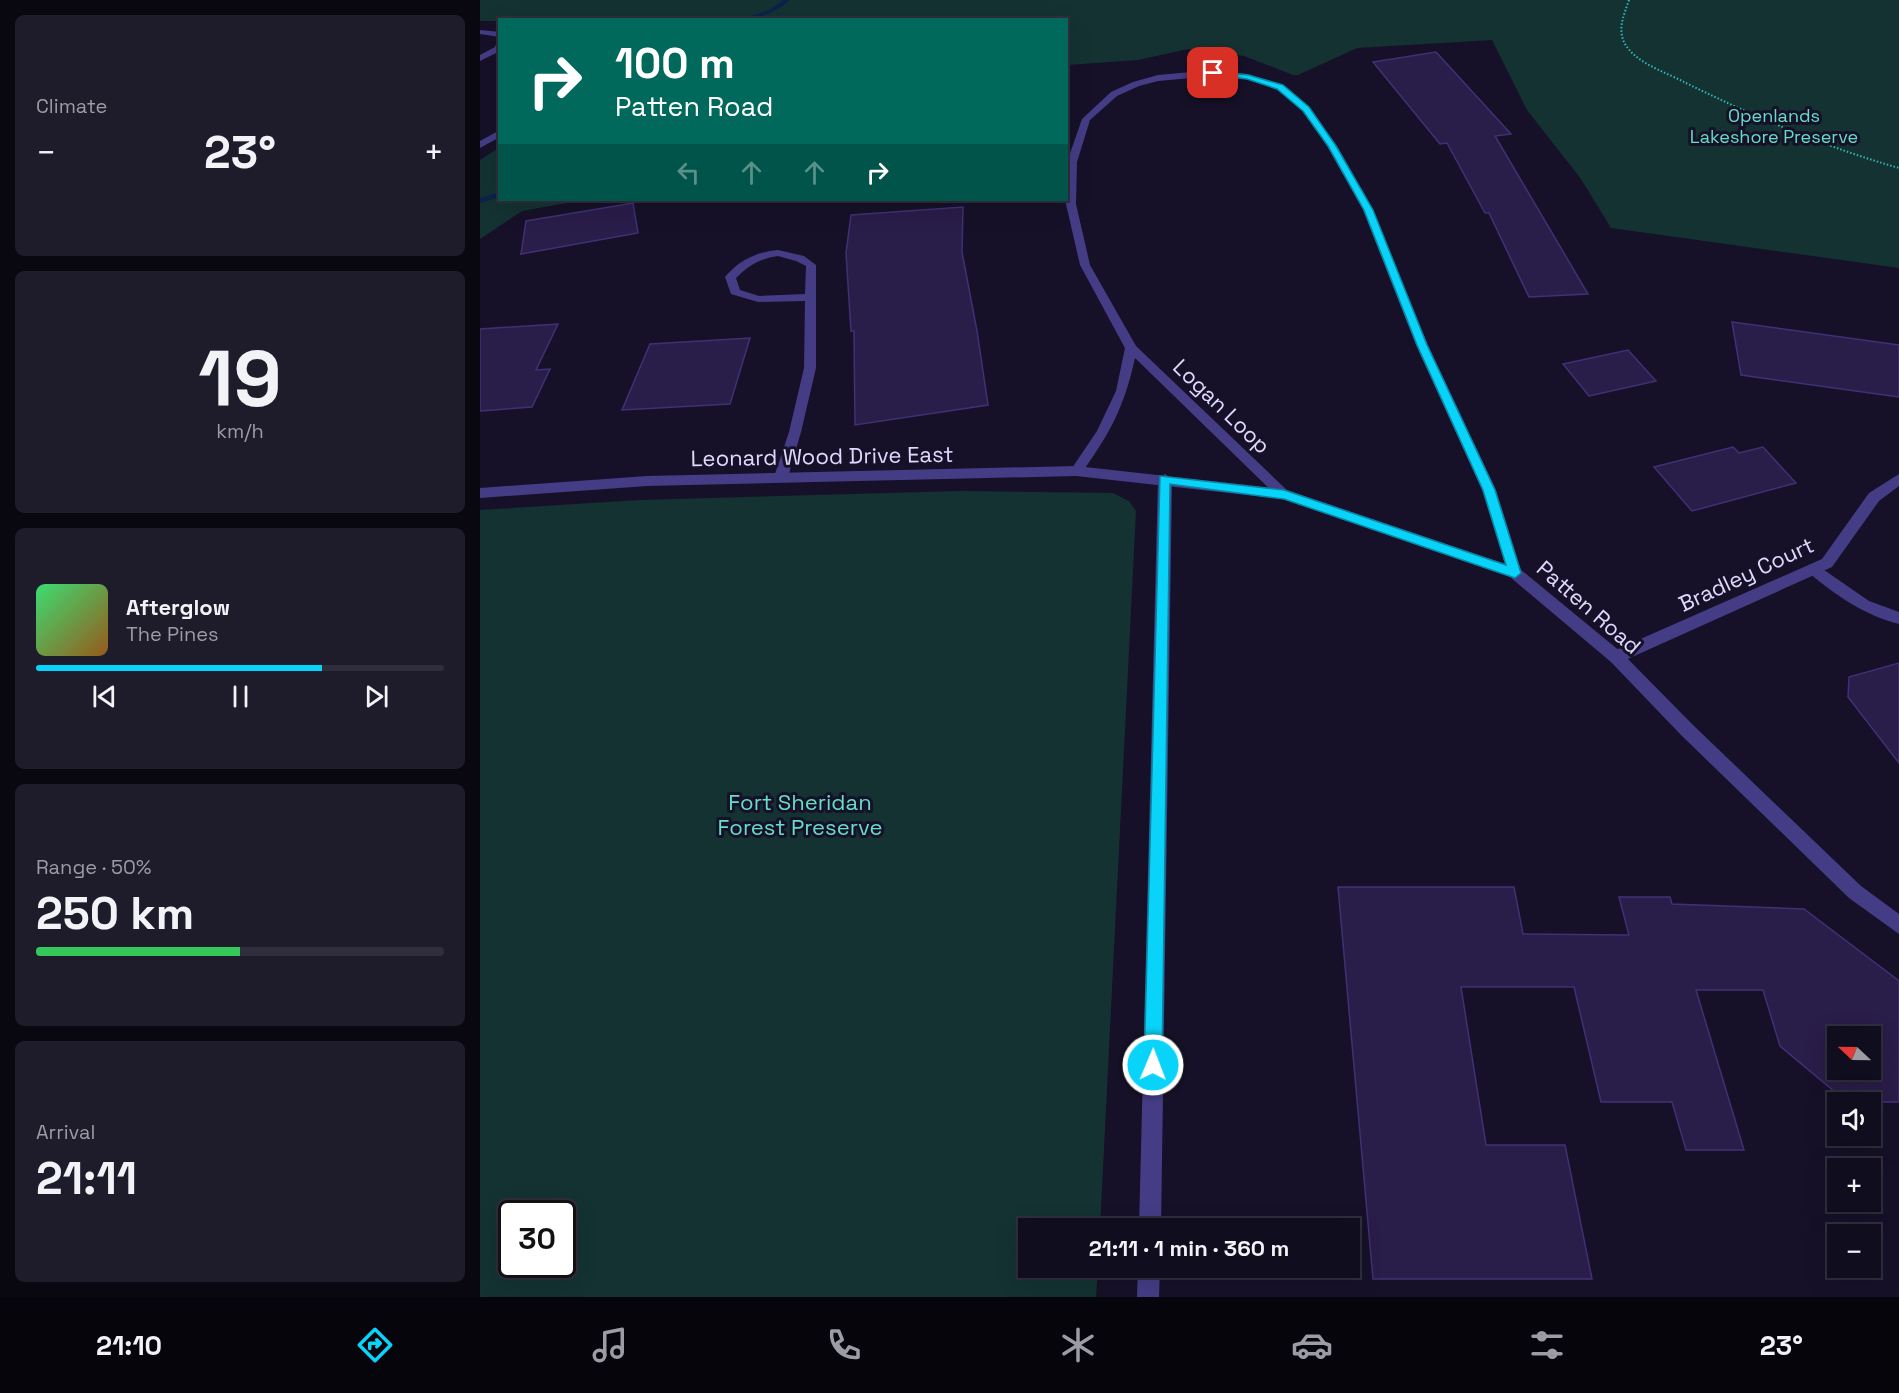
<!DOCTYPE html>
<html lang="en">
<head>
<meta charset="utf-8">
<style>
	:root { --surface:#100d1e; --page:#1e1b2b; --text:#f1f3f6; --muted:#9c9ca4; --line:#302d3c; --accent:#0ad3fa }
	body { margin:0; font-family:"Space Grotesk",sans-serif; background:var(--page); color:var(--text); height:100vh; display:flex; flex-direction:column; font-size:22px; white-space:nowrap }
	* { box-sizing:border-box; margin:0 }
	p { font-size:20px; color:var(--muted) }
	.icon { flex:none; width:33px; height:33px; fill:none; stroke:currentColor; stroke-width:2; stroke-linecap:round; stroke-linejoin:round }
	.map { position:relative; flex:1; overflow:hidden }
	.side { display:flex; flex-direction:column; gap:15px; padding:15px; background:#090710; width:480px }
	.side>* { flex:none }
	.banner { position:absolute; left:18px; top:18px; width:570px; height:183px; border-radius:0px; box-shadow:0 6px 24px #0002,0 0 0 2px var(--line); background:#00695c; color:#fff; overflow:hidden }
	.needle { width:39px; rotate:292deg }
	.controls { position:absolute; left:1347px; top:1026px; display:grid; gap:12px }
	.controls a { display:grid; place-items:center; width:54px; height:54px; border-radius:0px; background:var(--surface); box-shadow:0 6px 24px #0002,0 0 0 2px var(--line); font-size:30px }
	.speed { position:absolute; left:18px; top:1200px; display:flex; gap:12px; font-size:30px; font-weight:700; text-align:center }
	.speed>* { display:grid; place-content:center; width:78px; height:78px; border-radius:50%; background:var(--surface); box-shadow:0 6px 24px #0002,0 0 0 2px var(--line); line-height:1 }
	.speed .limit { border:3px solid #111; border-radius:9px; background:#fff; color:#111 }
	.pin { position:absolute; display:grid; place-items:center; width:51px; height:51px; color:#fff; margin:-26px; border-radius:12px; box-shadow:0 3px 9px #0006 }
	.me { position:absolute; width:66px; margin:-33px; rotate:1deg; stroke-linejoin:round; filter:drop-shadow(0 0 4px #0008) }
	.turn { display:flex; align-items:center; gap:21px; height:126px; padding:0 18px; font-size:27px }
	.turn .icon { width:78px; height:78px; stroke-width:2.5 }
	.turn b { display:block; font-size:42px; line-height:51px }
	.lanes { display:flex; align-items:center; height:57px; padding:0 18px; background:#0003; justify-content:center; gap:30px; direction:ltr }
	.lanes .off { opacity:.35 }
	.big { font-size:45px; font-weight:600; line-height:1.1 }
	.side .tile { flex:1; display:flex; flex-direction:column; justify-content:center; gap:9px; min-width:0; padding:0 21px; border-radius:9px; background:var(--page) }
	.side .dial { align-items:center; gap:0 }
	.dial b { font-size:78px; line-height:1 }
	.song { display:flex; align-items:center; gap:18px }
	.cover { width:72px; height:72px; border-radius:9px; background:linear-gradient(135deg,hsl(140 70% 55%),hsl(30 70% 35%)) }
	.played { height:6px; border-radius:3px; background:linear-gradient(90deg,var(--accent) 70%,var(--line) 70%) }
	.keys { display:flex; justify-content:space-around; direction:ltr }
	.heat { display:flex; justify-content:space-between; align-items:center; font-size:33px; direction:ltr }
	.charge { height:9px; border-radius:4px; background:linear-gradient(90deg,#34c759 50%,var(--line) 0) }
	.trip { position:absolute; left:538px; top:1218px; width:342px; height:60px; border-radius:0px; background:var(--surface); box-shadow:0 6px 24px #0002,0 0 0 2px var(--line); font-weight:600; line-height:60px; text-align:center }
	.dock { display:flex; height:96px; justify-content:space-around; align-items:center; background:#06050c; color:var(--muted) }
	.dock .icon { width:42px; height:42px }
	.dock .active { color:var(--accent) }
	.dock b { font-size:27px; color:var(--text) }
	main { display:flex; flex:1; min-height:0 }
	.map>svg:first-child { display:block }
</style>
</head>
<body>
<main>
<section class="side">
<div class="tile"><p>Climate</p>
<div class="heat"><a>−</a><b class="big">23°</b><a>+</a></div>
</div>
<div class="tile dial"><b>19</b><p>km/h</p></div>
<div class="tile">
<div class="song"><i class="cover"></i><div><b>Afterglow</b><p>The Pines</p></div></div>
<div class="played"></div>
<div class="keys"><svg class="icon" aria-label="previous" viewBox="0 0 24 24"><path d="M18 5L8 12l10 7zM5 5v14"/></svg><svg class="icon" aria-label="pause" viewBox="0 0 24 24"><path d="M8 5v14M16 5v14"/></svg><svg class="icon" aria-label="next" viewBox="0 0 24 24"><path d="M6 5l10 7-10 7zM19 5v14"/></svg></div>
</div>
<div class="tile"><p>Range · 50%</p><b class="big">250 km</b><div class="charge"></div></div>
<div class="tile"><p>Arrival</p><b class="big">21:11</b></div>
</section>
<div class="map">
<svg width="1419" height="1297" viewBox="0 0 1419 1297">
	<rect width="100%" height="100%" fill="#161128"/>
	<g fill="#143232" fill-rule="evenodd">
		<path d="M0 0H1419V268L1131 228 1101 179 1047 110 1012 40 877 48 818 75H813L764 56 708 49 658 60 587 65 586 20 0 21Z"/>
		<path d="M19 148 20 200H104L42 211 0 239V160Z"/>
		<path d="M481 491 633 493 649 501 656 511 620 1228H549V1268H618L616 1297H0V510L160 500ZM32 1214H82V1264H32Z"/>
	</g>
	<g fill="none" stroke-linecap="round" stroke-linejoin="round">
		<g fill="#0e214a" fill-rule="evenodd">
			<path d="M303 0H310C296 12 279 20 260 20L291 9Z"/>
			<path d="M20 192V197L0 203V198Z"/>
		</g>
	</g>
	<g fill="#291d49" stroke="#413075" stroke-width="1.5" fill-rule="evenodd">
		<path d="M956 52 1031 134 1015 136 1108 294 1049 297 1009 213H1005L967 143 960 144 893 62Z"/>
		<path d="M153 203 158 233 41 254 46 221Z"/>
		<path d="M483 207 482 252 497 331 508 405 375 425 374 331H371L366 253 371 215Z"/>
		<path d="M1252 322 1419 345V397L1261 375Z"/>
		<path d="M78 324 56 370 70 369 52 407 0 411V329Z"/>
		<path d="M270 338 250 404 142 410 170 344Z"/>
		<path d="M1148 350 1176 381 1109 396 1083 364Z"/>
		<path d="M1253 447 1259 453 1283 447 1316 483 1212 511 1174 467Z"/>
		<path d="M1419 663V763L1368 697 1369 677Z"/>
		<path d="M858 887H1034L1043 934 1149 935 1139 897H1190L1192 904 1324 909 1419 981V1102H1367L1300 1046 1283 990H1216L1264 1150H1206L1192 1102H1121L1094 987H981L1006 1145H1085L1112 1279H893ZM1358 1036H1390V1070H1358Z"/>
	</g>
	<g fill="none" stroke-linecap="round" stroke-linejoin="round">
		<path stroke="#33b8b8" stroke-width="2" stroke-dasharray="1.5 2" stroke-linecap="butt" d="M1149 0C1144 15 1137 29 1145 44 1157 64 1186 72 1206 83 1275 117 1345 147 1419 168"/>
		<g fill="#443d86" fill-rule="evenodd">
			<path d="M20 130V137L0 148V141Z"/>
			<path d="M1334 563 1389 601 1419 612V624C1384 615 1357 596 1329 573L1327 569 1329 565Z"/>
		</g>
		<g fill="#443d86" fill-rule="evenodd">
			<path d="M0 30 20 32V37L0 34Z"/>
			<path d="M17 42H20V51L0 61V55L15 47Z"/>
			<path d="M733 70 768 74 803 85 829 107 857 146 893 210 948 345 1016 490 1042 573 1040 577H1030L1028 573 1002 490 936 345 883 210 847 146 823 111 797 89 767 79 733 76 678 81 659 86 637 96 610 120 597 162 596 204 610 265 656 346 811 494 809 498H799L655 358C644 408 630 433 601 474H591L590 471 617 431 636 391 645 348 600 265 586 204 587 162 602 119 631 92 653 82 678 75Z"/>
			<path d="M298 250 324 256 336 265V368L321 432 308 477 301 482 294 477 309 432 324 368 325 301 278 302 251 294 245 277C259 260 277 252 298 250ZM298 256 316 261 326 266 325 294 279 296 260 290 256 278C268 266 281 258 298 256Z"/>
			<path d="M685 474 692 479 681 1228H659L678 479Z"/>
			<path d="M1419 474V486L1399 501 1352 567 1141 662 1136 663 1131 662 1128 657 1131 652 1342 559 1389 493Z"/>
			<path d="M658 1268H680L679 1297H657Z"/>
		</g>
		<path fill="#443d86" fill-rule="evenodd" d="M596 466 804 489 1040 569 1141 652 1213 725 1381 886 1419 914V934L1369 898 1201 735 1131 662 1030 577 803 499 596 476 167 486 0 498V488L167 476Z"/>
	</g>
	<path fill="#0ad3fa" stroke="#0689a2" stroke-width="1.5" d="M733 71 768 75 803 85 829 107 856 146 893 210 947 345 1015 490 1041 573 1035 578 804 499 690 484 682 1065 679 1071 673 1074 667 1071 664 1065 680 476 804 490 1026 565 1003 490 937 345 884 210 848 146 823 111 797 89 767 79 730 75V72Z"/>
	<g text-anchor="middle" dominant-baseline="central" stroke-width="6" stroke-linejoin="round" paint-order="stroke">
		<g font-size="18" fill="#65dec7" stroke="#161128">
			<text x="1294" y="115">Openlands<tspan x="1294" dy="21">Lakeshore Preserve</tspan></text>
		</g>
		<g font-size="22" fill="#e0d9fe" stroke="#161128">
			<text transform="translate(742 406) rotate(44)">Logan Loop</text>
			<text transform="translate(342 456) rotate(-1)">Leonard Wood Drive East</text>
			<text transform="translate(1266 574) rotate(-25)">Bradley Court</text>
			<text transform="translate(1109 607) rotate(41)">Patten Road</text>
		</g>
		<g font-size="22" fill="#65dec7" stroke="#161128">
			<text x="320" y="802">Fort Sheridan<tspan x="320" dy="25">Forest Preserve</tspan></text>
		</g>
	</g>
</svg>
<div class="controls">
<a><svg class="needle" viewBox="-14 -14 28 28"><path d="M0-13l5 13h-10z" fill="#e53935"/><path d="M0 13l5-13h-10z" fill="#9c9ca4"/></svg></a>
<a><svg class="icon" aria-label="sound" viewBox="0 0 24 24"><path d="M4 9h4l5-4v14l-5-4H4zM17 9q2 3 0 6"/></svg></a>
<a>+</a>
<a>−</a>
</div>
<div class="speed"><div class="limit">30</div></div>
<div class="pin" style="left:733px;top:73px;background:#d93025"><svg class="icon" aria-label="arrive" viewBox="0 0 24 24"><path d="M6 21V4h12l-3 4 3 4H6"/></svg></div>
<svg class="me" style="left:673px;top:1065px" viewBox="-20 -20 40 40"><circle r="17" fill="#0ad3fa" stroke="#fff" stroke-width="3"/><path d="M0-11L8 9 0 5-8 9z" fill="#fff"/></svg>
<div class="trip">21:11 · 1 min · 360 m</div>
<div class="banner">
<div class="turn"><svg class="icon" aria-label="right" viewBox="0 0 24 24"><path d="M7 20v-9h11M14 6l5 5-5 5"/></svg><div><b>100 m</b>Patten Road</div></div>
<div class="lanes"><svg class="icon off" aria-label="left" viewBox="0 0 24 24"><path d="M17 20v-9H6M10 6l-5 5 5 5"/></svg><svg class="icon off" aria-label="ahead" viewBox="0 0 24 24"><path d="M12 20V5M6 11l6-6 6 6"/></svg><svg class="icon off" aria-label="ahead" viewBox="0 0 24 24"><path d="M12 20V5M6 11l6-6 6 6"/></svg><svg class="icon" aria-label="right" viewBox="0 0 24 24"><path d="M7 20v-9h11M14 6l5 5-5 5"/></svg></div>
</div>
</div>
</main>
<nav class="dock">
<b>21:10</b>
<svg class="icon active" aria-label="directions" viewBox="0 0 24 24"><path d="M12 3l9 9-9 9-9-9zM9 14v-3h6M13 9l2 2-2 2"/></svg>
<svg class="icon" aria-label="music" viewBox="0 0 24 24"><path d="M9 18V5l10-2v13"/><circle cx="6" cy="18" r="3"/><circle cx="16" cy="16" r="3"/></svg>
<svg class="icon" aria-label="phone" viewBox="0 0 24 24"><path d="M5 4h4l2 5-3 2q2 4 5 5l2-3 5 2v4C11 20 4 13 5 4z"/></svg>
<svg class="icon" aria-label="climate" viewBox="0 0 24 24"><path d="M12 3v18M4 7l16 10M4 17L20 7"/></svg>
<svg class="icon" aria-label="car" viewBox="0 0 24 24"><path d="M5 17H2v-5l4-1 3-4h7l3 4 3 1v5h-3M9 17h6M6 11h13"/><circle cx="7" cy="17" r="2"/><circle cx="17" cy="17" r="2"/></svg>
<svg class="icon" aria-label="filters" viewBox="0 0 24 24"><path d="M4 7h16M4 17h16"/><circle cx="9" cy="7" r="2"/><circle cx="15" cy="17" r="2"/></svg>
<b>23°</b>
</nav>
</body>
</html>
